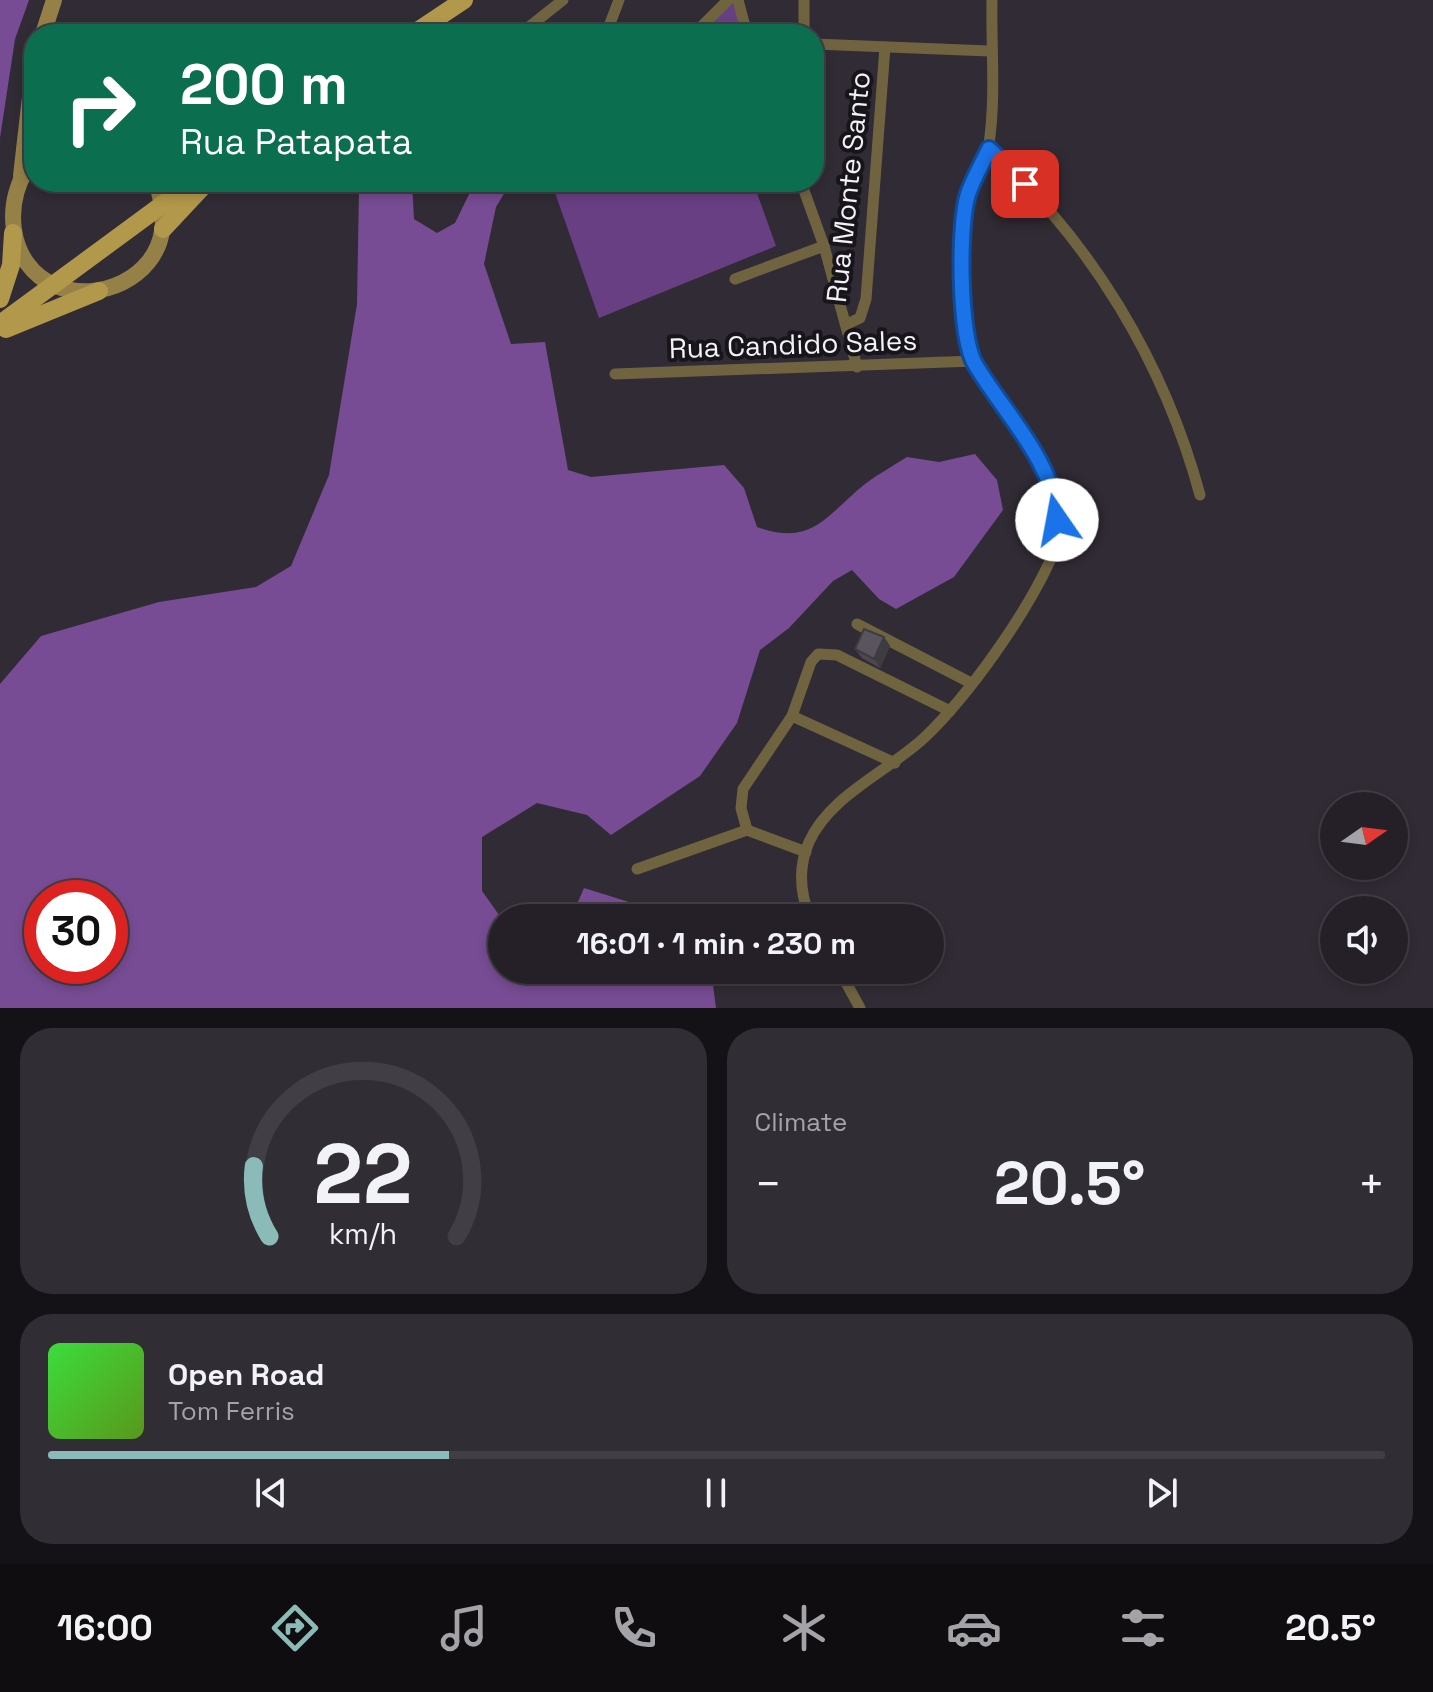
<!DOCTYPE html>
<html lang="en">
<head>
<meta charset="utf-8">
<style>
	:root { --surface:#252028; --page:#312d34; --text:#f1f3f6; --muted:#a3a3a8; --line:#423e45; --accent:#8bbbb9 }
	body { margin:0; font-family:"Space Grotesk",sans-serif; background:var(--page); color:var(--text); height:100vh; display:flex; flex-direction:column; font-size:30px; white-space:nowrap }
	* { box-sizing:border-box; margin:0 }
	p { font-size:26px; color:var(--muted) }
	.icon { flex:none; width:44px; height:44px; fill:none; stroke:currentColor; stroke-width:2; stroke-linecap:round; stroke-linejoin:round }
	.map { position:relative; height:1008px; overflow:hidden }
	.side { display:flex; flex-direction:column; gap:20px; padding:20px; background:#141216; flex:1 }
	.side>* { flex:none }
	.guide { position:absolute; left:24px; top:24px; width:800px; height:168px; border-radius:32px; box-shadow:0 4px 12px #0003,0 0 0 2px var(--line); background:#0b6e4f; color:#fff; overflow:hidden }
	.needle { width:52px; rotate:76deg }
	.buttons { position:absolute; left:1320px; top:792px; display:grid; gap:16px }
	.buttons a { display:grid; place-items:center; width:88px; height:88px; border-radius:50%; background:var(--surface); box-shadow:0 4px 12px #0003,0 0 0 2px var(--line); font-size:40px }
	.speed { position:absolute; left:24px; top:880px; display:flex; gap:16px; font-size:40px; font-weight:700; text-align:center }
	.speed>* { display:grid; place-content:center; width:104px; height:104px; border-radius:50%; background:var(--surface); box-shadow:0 4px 12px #0003,0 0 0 2px var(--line); line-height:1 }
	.speed .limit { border:12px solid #d22; background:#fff; color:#111 }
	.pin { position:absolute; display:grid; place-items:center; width:68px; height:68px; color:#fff; margin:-34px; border-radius:16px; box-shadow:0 4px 12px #0006 }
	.me { position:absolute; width:88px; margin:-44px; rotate:348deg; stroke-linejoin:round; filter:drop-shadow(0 0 6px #0008) }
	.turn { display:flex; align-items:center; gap:28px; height:168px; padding:0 24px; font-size:36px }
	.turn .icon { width:104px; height:104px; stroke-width:2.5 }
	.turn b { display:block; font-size:56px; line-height:68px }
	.big { font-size:60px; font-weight:800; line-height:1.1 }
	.side .tile { flex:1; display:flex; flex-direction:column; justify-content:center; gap:12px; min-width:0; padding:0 28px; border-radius:32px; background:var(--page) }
	.side .dial { align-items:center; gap:0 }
	.dial svg { height:208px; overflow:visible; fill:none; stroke:var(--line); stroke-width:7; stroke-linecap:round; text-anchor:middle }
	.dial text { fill:var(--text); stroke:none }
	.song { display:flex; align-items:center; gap:24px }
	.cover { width:96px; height:96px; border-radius:12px; background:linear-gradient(135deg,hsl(120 70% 55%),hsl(90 70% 35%)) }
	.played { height:8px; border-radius:4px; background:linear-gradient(90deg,var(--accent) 30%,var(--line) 30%) }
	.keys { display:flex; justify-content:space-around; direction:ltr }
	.heat { display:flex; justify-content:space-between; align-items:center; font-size:44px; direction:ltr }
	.side .tiles { flex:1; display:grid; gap:20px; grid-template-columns:1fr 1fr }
	.tile:last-child { grid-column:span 2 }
	.trip { position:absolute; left:488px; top:904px; width:456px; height:80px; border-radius:40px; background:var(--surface); box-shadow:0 4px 12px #0003,0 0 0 2px var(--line); font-weight:800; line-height:80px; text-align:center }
	.menu { display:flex; height:128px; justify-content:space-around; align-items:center; background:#0f0d10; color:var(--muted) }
	.menu .icon { width:56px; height:56px }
	.menu .active { color:var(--accent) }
	.menu b { font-size:36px; color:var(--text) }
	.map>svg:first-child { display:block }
</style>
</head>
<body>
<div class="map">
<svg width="1433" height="1008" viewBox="0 0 1433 1008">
	<rect width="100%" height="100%" fill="#312b35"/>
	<g fill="#693f84">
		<path d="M733 0 745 34H698Z"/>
		<path d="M566 182H753L776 246 599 318 553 187Z"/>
	</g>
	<g fill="#774c94" fill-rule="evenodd">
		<path d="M0 0H29L15 39 0 138Z"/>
		<path d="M366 182H412L414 219 437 233 455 223 475 182H511L496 207 484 264 511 344 545 342 568 470 591 477 724 465 744 488 757 527C813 547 826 515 865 484 878 474 893 466 907 457L939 462 975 454 997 480 1003 510 954 577 896 609 879 599 852 570 833 581 789 628 760 650 737 723 700 776 611 835 587 815 537 803 482 837V891L502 919V970H620L627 984C652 976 688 958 712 977L716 1008H0V684L41 636 159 602 256 587 291 566 329 475 357 304 359 190ZM110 898V966H42V898Z"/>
		<path d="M584 888 629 902 636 918H571Z"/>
	</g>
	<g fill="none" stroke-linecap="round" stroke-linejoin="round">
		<g stroke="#706440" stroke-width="11">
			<path d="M738 0 747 34"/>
			<path d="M520 34 563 0"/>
			<path d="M606 34 619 0"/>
			<path d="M694 34 728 0"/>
			<path d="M804 34V0"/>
			<path d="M814 44 989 51"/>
			<path d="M989 149C1091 241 1164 362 1200 495"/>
			<path d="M801 182 824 246 857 367"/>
			<path d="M735 279 824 246"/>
			<path d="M847 324 860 318 866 299 885 47"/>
			<path d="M615 374 974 361"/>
			<path d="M857 624 971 683"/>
			<path d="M792 716 895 763"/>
			<path d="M747 830 741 808 743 789 792 716 811 662 818 654 837 655 950 711"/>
			<path d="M747 830 806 852"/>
			<path d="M637 869 747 830"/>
			<path d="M810 918C800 893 798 867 809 842 830 795 889 771 925 737 969 695 1024 617 1050 561 1079 498 1022 436 990 387 982 375 973 363 969 350 960 318 957 225 968 194 974 177 987 162 989 144 996 95 991 49 992 0"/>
			<path d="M839 970 860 1008"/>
		</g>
		<g stroke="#958147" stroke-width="16">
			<path d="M43 34 54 0"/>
			<path d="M34 160C1 196 6 266 56 286 99 303 155 278 162 231 165 214 161 198 156 182"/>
			<path d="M21 176 34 62"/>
		</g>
		<g stroke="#b2984a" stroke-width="18">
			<path d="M413 34 464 0"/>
			<path d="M163 229 207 182"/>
			<path d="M0 299 11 265 13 233"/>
			<path d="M0 324 193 182"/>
			<path d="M6 329 99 291"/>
		</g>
	</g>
	<path fill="#4d4852" d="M884 637 890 646 880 668 862 658 855 649Z"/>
	<path fill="#3f3b42" d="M884 637 890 646 880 668 874 659Z"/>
	<path fill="#5a545f" stroke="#3f3b42" stroke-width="2" d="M864 629 884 637 874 659 855 649Z"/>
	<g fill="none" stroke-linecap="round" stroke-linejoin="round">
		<defs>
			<path id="route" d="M1025 184 989 149C982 164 973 179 968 194 958 224 959 337 975 364 1003 412 1055 462 1057 520"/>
		</defs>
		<use href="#route" stroke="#114b97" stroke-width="20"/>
		<use href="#route" stroke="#1a73e8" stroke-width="14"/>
	</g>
	<g text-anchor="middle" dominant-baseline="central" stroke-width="8" stroke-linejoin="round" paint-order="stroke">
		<g font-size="28" fill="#f4f0f7" stroke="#171519">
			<text transform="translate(848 187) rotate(-84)">Rua Monte Santo</text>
			<text transform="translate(793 344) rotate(-2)">Rua Candido Sales</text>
		</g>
	</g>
</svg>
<div class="buttons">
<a><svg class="needle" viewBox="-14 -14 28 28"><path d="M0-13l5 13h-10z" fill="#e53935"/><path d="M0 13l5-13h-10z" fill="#a3a3a8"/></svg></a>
<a><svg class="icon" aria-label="sound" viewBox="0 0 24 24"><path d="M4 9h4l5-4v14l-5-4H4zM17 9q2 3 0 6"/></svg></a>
</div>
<div class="speed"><div class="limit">30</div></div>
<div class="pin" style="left:1025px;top:184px;background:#d93025"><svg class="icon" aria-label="arrive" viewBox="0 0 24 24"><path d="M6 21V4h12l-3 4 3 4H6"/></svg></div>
<svg class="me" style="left:1057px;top:520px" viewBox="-20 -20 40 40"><circle r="19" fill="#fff"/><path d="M0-13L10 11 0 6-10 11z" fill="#1a73e8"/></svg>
<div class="trip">16:01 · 1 min · 230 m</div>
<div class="guide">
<div class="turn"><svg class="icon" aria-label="right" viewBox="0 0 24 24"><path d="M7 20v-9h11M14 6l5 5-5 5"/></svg><div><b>200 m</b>Rua Patapata</div></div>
</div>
</div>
<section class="side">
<div class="tiles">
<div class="tile dial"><svg viewBox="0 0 100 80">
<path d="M14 69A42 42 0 1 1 86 69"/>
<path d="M14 69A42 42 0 0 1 8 42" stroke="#8bbbb9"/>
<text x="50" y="56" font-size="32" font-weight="700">22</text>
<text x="50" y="72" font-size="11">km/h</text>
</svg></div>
<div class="tile"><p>Climate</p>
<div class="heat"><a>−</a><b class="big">20.5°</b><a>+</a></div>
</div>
<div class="tile">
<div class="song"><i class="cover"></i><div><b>Open Road</b><p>Tom Ferris</p></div></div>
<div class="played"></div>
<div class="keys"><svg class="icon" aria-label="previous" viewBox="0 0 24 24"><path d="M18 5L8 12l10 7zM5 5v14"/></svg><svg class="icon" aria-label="pause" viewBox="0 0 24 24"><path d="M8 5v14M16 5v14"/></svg><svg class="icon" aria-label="next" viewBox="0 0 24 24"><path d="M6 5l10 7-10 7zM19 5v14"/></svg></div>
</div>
</div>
</section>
<nav class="menu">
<b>16:00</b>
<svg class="icon active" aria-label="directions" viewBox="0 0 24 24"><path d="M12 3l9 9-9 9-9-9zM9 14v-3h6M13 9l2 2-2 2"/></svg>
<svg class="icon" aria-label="music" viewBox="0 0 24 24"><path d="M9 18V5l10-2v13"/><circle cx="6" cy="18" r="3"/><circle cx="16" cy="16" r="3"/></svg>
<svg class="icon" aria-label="phone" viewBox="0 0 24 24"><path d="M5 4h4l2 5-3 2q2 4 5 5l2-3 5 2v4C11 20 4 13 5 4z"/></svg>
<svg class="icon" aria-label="climate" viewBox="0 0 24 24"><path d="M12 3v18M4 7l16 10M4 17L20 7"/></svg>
<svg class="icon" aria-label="car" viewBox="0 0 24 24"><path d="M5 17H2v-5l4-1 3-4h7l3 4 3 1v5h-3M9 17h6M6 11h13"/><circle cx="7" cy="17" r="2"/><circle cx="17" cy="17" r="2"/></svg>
<svg class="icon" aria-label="filters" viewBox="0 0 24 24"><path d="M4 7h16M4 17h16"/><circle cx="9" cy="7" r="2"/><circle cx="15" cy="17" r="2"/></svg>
<b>20.5°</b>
</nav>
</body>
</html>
